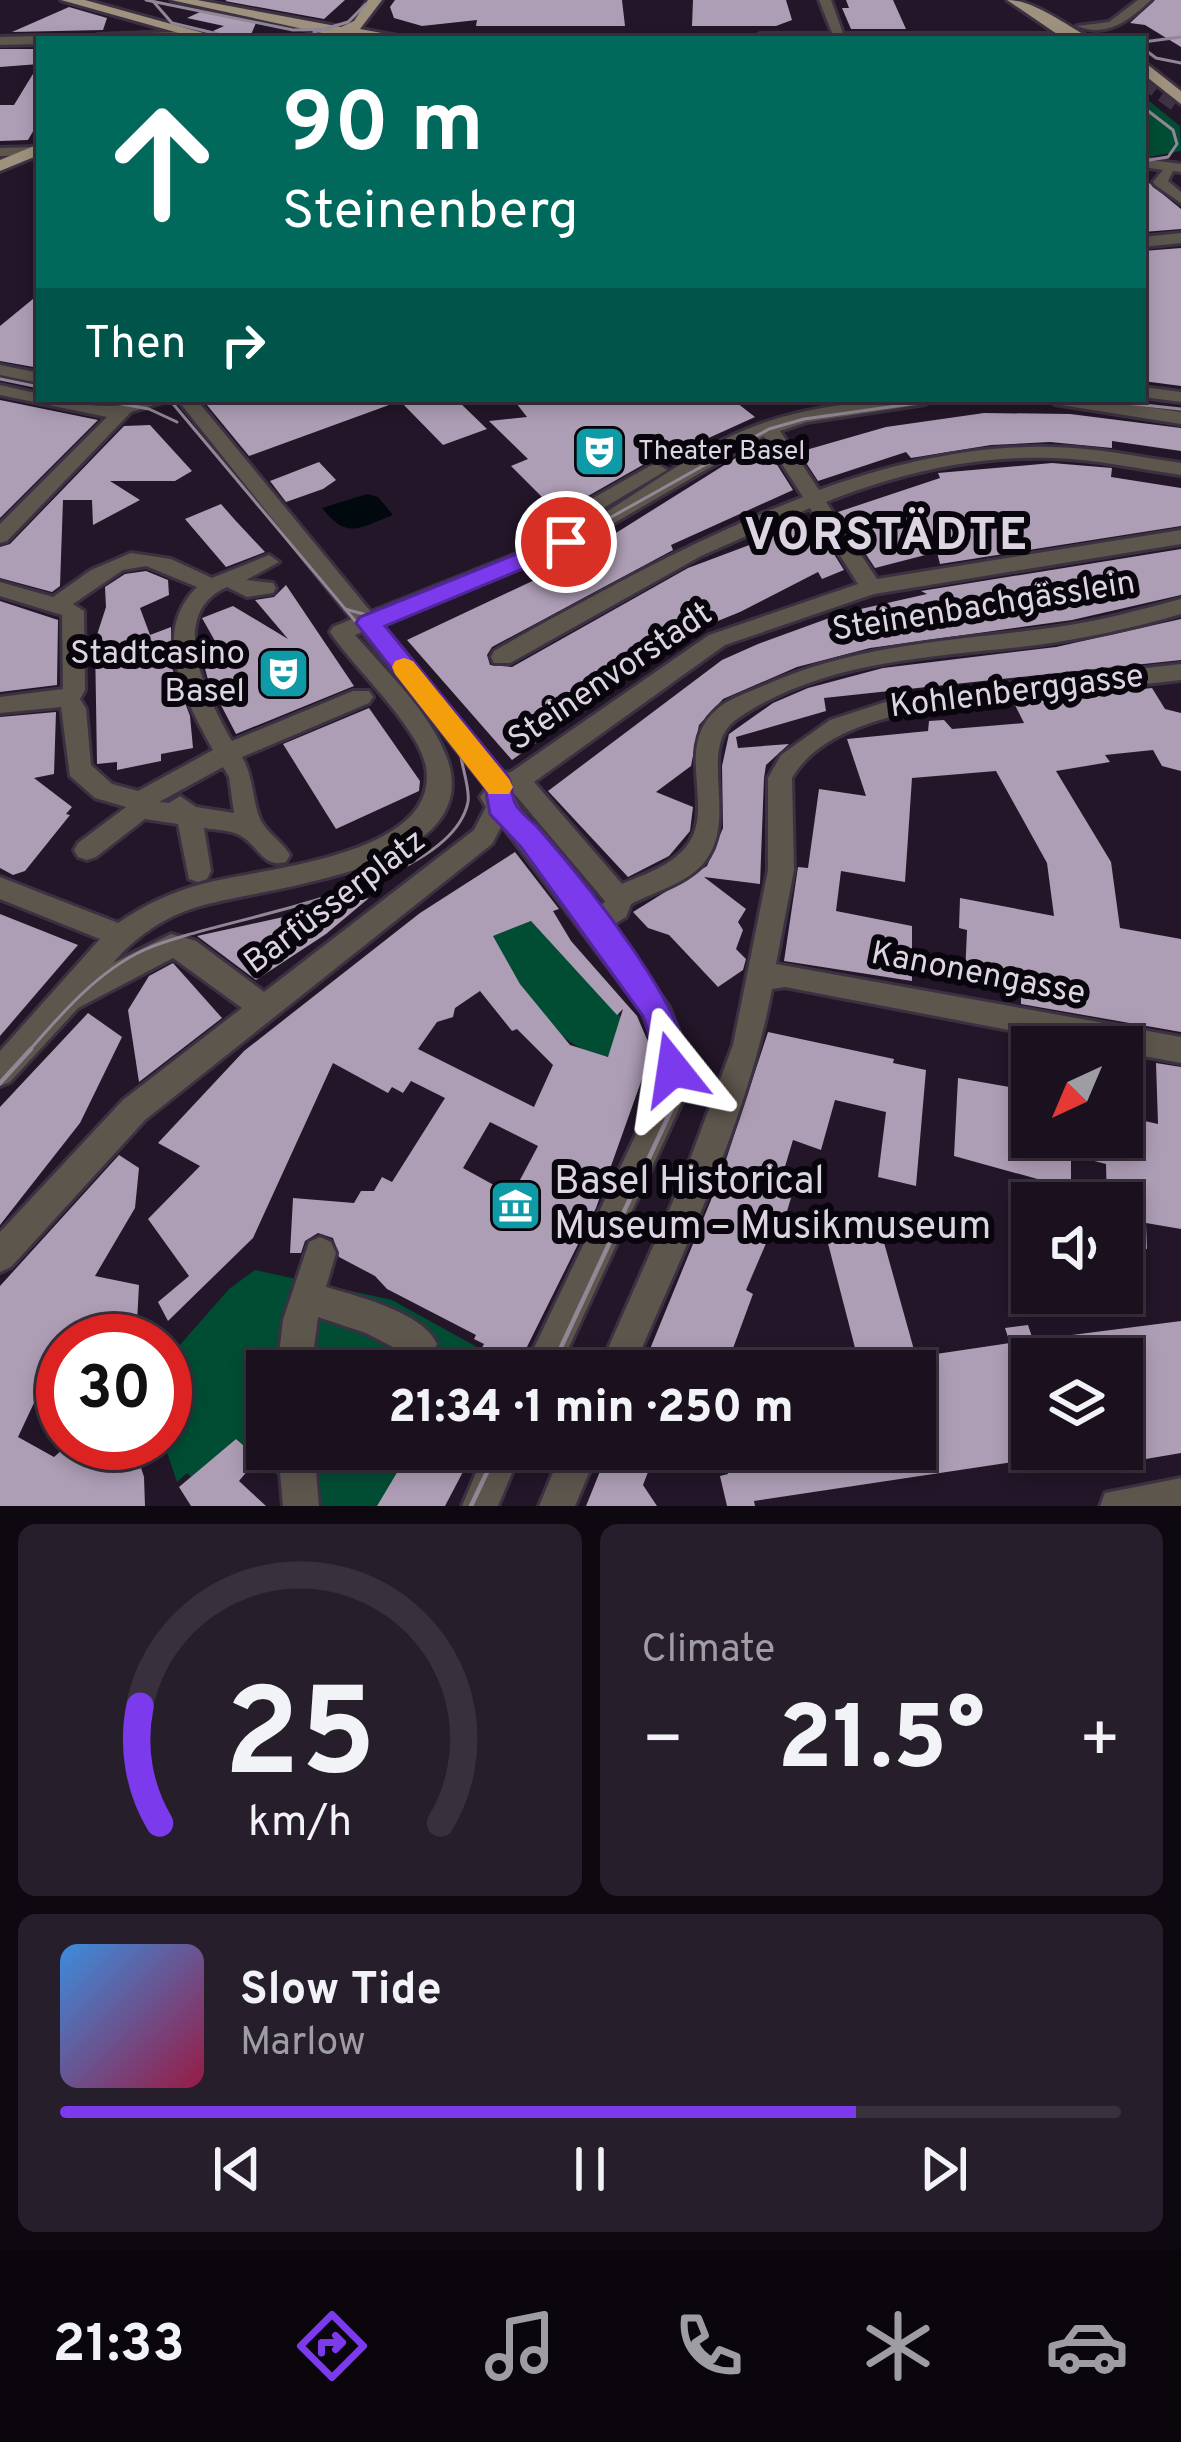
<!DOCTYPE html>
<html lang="en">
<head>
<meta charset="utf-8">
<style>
	:root { --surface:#1a101e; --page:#271e2b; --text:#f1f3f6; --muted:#9f9da4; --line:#38303c; --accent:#7c3aed }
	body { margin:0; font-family:Overpass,sans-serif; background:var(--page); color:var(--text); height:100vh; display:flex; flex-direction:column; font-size:45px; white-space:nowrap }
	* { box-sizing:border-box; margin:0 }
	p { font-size:39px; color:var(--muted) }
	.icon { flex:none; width:66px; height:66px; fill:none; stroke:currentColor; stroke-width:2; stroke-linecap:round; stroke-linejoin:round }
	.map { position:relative; height:1506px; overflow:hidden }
	.details { display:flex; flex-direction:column; gap:18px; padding:18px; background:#0e0910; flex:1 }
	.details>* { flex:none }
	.hud { position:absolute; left:36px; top:36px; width:1110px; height:366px; border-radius:0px; box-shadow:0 6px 18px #0003,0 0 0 3px var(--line); background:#00695c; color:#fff; overflow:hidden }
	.needle { width:78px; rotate:224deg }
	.tools { position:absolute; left:1011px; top:1026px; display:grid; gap:24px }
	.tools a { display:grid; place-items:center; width:132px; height:132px; border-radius:0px; background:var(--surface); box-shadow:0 6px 18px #0003,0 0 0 3px var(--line); font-size:60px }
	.speed { position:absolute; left:36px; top:1314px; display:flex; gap:24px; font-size:60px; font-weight:700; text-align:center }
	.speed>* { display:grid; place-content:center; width:156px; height:156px; border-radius:50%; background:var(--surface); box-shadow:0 6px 18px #0003,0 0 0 3px var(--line); line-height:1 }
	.speed .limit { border:18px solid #d22; background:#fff; color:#111 }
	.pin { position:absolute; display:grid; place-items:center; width:102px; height:102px; color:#fff; margin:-51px; border:6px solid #fff; border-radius:50%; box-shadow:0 3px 12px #0007 }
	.me { position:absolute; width:132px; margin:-66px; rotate:345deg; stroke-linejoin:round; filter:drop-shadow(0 0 9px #0008) }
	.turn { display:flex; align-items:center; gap:42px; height:252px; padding:0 48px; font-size:54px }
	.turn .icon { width:156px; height:156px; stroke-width:2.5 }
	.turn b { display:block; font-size:84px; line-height:102px }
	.then { display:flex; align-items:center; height:114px; padding:0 48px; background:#0003; gap:24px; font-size:45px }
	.big { font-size:90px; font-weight:800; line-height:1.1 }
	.details .tile { flex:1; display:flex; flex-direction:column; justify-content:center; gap:18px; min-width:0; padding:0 42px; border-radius:18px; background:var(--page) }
	.details .dial { align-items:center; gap:0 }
	.dial svg { height:312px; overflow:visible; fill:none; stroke:var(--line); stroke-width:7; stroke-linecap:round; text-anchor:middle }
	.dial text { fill:var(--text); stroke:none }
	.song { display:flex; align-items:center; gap:36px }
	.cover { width:144px; height:144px; border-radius:18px; background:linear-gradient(135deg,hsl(210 70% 55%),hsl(340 70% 35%)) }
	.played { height:12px; border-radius:6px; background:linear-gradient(90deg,var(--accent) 75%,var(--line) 75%) }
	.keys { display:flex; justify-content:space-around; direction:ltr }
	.heat { display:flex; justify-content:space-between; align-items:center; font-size:66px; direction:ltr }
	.details .tiles { flex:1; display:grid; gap:18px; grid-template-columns:1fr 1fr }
	.tile:last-child { grid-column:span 2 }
	.trip { position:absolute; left:246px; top:1350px; width:690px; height:120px; border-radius:0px; background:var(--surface); box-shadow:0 6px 18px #0003,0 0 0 3px var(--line); font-weight:800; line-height:120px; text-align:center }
	.tabs { display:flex; height:192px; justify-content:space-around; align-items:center; background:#0a060c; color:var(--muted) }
	.tabs .icon { width:84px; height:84px }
	.tabs .active { color:var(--accent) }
	.tabs b { font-size:54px; color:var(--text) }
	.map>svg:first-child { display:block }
</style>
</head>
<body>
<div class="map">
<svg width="1181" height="1506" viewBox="0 0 1181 1506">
	<rect width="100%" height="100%" fill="#221628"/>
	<g fill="#004d34">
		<path d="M1143 96 1180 126 1181 151 1143 158Z"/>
		<path d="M531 921 651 1049C637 1051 619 1058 605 1056 550 1048 518 980 493 936Z"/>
		<path d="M255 1270 392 1300 477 1347 465 1371H267V1449H411L377 1506H312L236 1439 191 1477 187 1473 177 1482 164 1443 165 1362 229 1289Z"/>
	</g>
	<path fill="#01090f" d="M367 494 378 497 393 515C359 528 347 540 322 508Z"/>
	<g fill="#ad9db5" fill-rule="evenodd">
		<path d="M345 0 324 19 225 1 227 0Z"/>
		<path d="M395 0H622L625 26H476L477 20 422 26 394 18 390 7Z"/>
		<path d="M693 0H786L792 20 776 26H692Z"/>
		<path d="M846 0H893L906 29H851L842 8H849Z"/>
		<path d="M1155 0H1181V47L1145 25 1130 23Z"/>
		<path d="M69 7 107 18 103 30 12 32Z"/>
		<path d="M202 11 256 23 249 39H229L213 31 224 26 187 18Z"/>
		<path d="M0 49H39V121L28 140 0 141V105H14L39 64 0 67Z"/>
		<path d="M1143 178 1181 209V229L1143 232Z"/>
		<path d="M1181 248V386L1143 381V251Z"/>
		<path d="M39 294V368L0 361V326Z"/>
		<path d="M202 399H456L487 429 443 445 400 401 249 456Z"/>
		<path d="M513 399H732L755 417 702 441 709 442 648 462 558 513 511 466 528 459 489 421 527 417Z"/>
		<path d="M0 400 98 420 0 518Z"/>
		<path d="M984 413 1070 414 1181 428V451L1112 441V448L1050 442 991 445 911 458 906 452 818 481 799 452 886 427Z"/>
		<path d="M150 425 192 471 175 481H110L140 500 93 525 92 500H63L60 586 52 592 0 578V547L10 544 124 426Z"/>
		<path d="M750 449 759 451 766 462 774 460 793 490 671 545 673 550 492 647 487 655 490 665 512 667 688 568 813 521 844 570 822 579 818 572 740 612 651 648 653 653 584 692 590 704 512 760 407 640 560 568Z"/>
		<path d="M319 462 336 480 323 489 286 502 270 481Z"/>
		<path d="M1052 463 1112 468 1111 477 1181 488V526L940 564 937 552 875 568 838 512 940 478 938 473Z"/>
		<path d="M221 504 235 520 265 552 226 567 185 519Z"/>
		<path d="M1181 549V595L1072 620 870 648 797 667 723 699 699 725 691 766 656 792 693 807 690 831 669 856 628 877 548 791 722 660 758 644 843 613 927 594 921 591Z"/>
		<path d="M146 571 168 580 169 595 140 608 150 635 171 627 172 668 190 716 193 748 161 754V761L117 770V762L97 764 95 641 106 607 105 587 125 574Z"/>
		<path d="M286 585 354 686 236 734 208 680 202 657 220 650 202 618 233 606 288 639 255 600 274 597Z"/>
		<path d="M0 601 58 620 57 685 0 692Z"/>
		<path d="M1181 619V660L824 698 826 711 736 737 738 748 789 744 766 765 764 778 760 884 704 877 746 909 738 922 743 930 736 949 746 959 743 970 718 987 669 935 648 928 633 912 707 866 723 828 722 766 729 734 773 703 808 688 883 668 1056 647Z"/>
		<path d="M1152 688 1165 709 1181 713V771L1162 766 1153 750 1105 755 1110 762 1056 771 1111 862 1120 928 1181 939V1032L1021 1004V987L965 976 967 930 959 928 960 898 1054 916 1047 863 996 771 912 778 905 882 841 871 836 911 912 926V981L784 961 798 867 808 868 819 789 866 796 847 739 928 731 929 721 944 720 952 729 1024 723 1014 703Z"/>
		<path d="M369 708 420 781 419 791 336 829 283 744Z"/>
		<path d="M56 712 54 774 34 778 72 807 66 814 70 815 25 871 13 875 0 868V717Z"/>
		<path d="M515 852 559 909 553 911 571 941 637 1016 652 1051 596 1208 515 1371H469L484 1344 474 1339 476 1335 387 1289 375 1276 339 1257 333 1238 318 1233 305 1241 301 1253H290L293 1198 354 1203 361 1191H374L382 1177 392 1182 445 1098 411 1081 403 1093 392 1087 388 1093 333 1063 253 1238 168 1321 158 1302 189 1276 148 1219 200 1166 158 1143 244 1051 420 913ZM531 921 617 1015 623 1009 608 1057 570 1045 520 984 493 936ZM480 991 512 1031 517 1029 553 1065 534 1107 418 1049 437 1022 453 1017 455 1008ZM490 1122 538 1146 512 1195 463 1168Z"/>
		<path d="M369 898 326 934 256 980 197 936Z"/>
		<path d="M0 914 78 945 0 1036Z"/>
		<path d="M173 963 222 1018 139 1082 128 1010 149 976Z"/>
		<path d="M88 1013 122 1037 80 1123 0 1225V1107Z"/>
		<path d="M768 1032 894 1059 893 1063 926 1070 916 1186 878 1177 886 1112 835 1100 821 1150 793 1140 780 1183 794 1188 781 1231 773 1227 746 1290 753 1294 732 1351 725 1348 717 1371H641L720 1178Z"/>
		<path d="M1156 1063 1181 1067V1229L1146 1223 1147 1249 1122 1243V1203H1107L1106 1164 1071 1155V1184L1059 1185 954 1156 958 1078 1032 1091V1137H1122V1116L1158 1124Z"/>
		<path d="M119 1155 139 1168 135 1208 95 1276 139 1285 136 1341H63L18 1437 54 1457 70 1443H133L144 1477 145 1506H0V1286Z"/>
		<path d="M878 1221 916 1357 1010 1343 1005 1328 1028 1325 1033 1340 1181 1321V1453L1134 1461 1122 1429V1359H1032V1411L1018 1413 1033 1459 754 1501 755 1506H727L720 1476 728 1474 722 1449H915V1371H861L824 1228Z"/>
		<path d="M236 1439 258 1458 239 1481 266 1506H191L179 1487Z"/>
		<path d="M411 1449H475L445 1506H377Z"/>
		<path d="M609 1449H657L643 1485 657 1506H586Z"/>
	</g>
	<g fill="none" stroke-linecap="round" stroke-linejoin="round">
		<path stroke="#3e3344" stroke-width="16" stroke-dasharray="16 8" stroke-linecap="butt" d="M1143 80 1181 107"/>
		<defs>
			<g id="minor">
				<path d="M819 0H831L845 39 834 38Z"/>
				<path d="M1138 0H1151C1128 21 1107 38 1077 26L1109 22Z"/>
				<path d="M199 31 195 38 92 39 98 35Z"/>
				<path d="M0 37 39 36 44 39H39V44L0 45Z"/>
				<path d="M39 147V155L0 156V148Z"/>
				<path d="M1143 159 1181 164V172L1173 171 1168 181 1181 192V203L1155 185 1153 182 1163 170 1143 167Z"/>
				<path d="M1181 233V243L1143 247V237Z"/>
				<path d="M0 365 39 373V383L0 375Z"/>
				<path d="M0 385 39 394V399C62 399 84 406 106 406 126 407 150 399 173 399L131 412 7 541 0 543V524L107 417 0 395Z"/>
				<path d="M1143 387 1181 392V402L1143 397Z"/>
				<path d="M177 399H196L371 612 531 548 521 542 524 537 650 466 657 464 667 470 545 543C616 515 675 459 745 430 802 406 871 399 934 399L925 404 807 422 780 431 819 490C891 464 972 445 1050 447 1094 447 1138 457 1181 463V475C1138 469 1096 459 1052 458 976 455 896 474 826 502L877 579 1181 530V544L874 594 725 645 534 782 622 884C643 875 670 866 685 848 718 810 673 750 715 711 727 699 747 693 763 686 857 643 956 641 1057 627 1099 621 1140 610 1181 599V614C1134 628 1086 638 1037 645 937 657 823 659 737 719 695 748 741 820 703 864 685 884 654 892 631 904L626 917 611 926 669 1007 688 1055 683 1100 558 1371H523L653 1099 658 1055 643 1013 502 825 492 844 145 1120 11 1267 0 1272V1232L123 1100 242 1008 173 958 78 1008 10 1082 0 1086V1051L100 939 0 899V877L118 923C144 905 172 892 202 884 260 868 441 857 426 767 419 727 353 667 330 632L333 627 352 619ZM764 436 803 497C695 539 595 594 494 651L491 657 494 663H510L701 556 810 508 858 584 709 635 511 772 503 773 381 624 573 547ZM362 632 487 788 480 797 486 807 474 830 264 992 196 941 171 934 113 963C135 937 164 917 197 907 260 887 484 872 448 761 432 714 387 672 355 635ZM512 791 605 901 604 903 597 908C573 876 522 822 512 791Z"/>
				<path d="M1046 399H1091L1181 412V424L1055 404Z"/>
				<path d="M131 553 171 559 212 578 269 555 279 562 246 580 273 583 276 588 273 593 247 597 227 587C164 614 209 701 232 741L353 691H369L373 697 369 703 242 757C255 779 252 808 263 824 271 836 283 843 290 855L286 862C264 868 260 849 244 838 234 830 217 830 204 828L211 871 207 879 198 882 189 879 178 824 145 819 96 857 87 860 78 857 74 850 78 843 126 807 95 798 70 776 61 707 0 713V697L63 689 62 615 0 596V582L53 597 91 570ZM146 566 197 587C149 634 186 701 213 750L138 791 112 784 91 765 86 709 80 699 85 690 84 611 73 604 123 570ZM223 767 229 777 234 813 196 807 180 796 169 803 159 802Z"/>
				<path d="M1181 664V680C1131 686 1082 691 1032 697 962 705 832 709 792 778L794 870 776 964 1181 1037V1063L1122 1052V1047H1097L785 987 772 989C747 1122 685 1247 632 1371H598L682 1181 733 1045 768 870V778L781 755 830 720 907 695Z"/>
				<path d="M320 1237 331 1242 336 1253 326 1287C357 1296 424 1313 437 1344L432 1356 420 1361 366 1333 318 1317 311 1371H277L283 1320 309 1242Z"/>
				<path d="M278 1449H314L319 1506H283Z"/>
				<path d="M486 1449H522L498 1506H462Z"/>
				<path d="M563 1449H599L575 1506H539Z"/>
				<path d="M1181 1478V1506H1100L1105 1493Z"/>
			</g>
			<g id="major">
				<path d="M61 0H85L225 39H200Z"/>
				<path d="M171 0H197L341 27 354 21 368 0H382L360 29 414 39 340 37Z"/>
				<path d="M1007 0C1035 0 1068 27 1092 39H752L760 34H1057Z"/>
				<path d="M1143 61 1181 91V104L1143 74Z"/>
				<path d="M39 144V155L0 171V160Z"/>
			</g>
		</defs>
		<use href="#minor" stroke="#3c3142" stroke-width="6"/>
		<use href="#major" stroke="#3c3142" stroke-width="6"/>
		<use href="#minor" fill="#5d564d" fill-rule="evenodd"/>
		<use href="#major" fill="#9e917d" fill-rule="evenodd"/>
		<g stroke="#918796" stroke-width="3">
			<path d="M146 0 293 30 330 29"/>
			<path d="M152 0 172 23 239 39"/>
			<path d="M314 32 348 22 366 4"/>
			<path d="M1143 42 1181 37"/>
			<path d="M1144 49 1156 58 1181 63"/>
			<path d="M1143 107 1173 130 1177 144 1168 157 1143 161"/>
			<path d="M0 379 39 387"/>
			<path d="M169 399 539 840 671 1021 680 1052"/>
			<path d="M1087 399 1181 409"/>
			<path d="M106 401 149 409 177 422"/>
			<path d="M345 609 367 615 402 612 529 563 769 429 804 419 946 399"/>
			<path d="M28 1052C61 1014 98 971 144 950 216 917 450 891 468 802 470 790 463 770 461 757"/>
		</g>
		<g stroke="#918796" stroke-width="4.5">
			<path d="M0 1083 31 1049"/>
			<path d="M550 1371 674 1104 679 1049"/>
			<path d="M471 1506 498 1449"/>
		</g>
	</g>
	<path fill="#7c3aed" stroke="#51269a" stroke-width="3" d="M566 534 575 537V547L385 626 508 776C513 785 511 795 515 803 519 813 533 821 540 830 576 871 707 1029 685 1079L673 1084 661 1079C652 1059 652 1037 643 1016L521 847 490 814 485 787 356 623 360 617Z"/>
	<path fill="#f59e0b" d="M404 658 413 661 509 779 513 787 509 794H489L395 674 392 667 395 661Z"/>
	<defs>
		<symbol id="theatre-square" viewBox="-11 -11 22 22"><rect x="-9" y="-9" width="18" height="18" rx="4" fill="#0f9aa8" stroke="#09050c"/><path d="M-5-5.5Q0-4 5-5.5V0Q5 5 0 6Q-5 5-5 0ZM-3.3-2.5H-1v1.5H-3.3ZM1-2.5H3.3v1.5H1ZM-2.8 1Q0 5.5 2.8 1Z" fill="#fff"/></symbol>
		<symbol id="museum-square" viewBox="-11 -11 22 22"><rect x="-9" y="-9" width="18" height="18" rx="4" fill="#0f9aa8" stroke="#09050c"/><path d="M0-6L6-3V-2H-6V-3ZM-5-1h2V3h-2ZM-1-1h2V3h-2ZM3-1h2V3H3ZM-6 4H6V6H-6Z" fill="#fff"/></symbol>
	</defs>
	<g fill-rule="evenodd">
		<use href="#theatre-square" x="570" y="422" width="59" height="59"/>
		<use href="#theatre-square" x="254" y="644" width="59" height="59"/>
		<use href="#museum-square" x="486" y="1176" width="59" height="59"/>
	</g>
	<g text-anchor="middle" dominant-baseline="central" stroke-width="12" stroke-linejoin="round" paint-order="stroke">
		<g font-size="27" fill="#ddd5e2" stroke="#09050c" text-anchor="start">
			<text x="638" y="452">Theater Basel</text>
		</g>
		<g font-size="33" fill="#ddd5e2" stroke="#09050c">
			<text transform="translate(984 608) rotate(-9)">Steinenbachgässlein</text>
			<text transform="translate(611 678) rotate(-34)">Steinenvorstadt</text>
			<text transform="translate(1017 693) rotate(-7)">Kohlenberggasse</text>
			<text transform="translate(336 903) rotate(-37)">Barfüsserplatz</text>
			<text transform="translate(978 975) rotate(11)">Kanonengasse</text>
		</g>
		<g font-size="33" fill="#ddd5e2" stroke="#09050c" text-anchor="end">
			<text x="245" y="655">Stadtcasino<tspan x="245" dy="38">Basel</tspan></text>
		</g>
		<g font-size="39" fill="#ddd5e2" stroke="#09050c" text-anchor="start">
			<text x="554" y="1183">Basel Historical<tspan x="554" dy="45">Museum – Musikmuseum</tspan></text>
		</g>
		<g font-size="45" font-weight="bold" letter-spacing="3" fill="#ddd5e2" stroke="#09050c">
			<text x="887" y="537">VORSTÄDTE</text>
		</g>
	</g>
</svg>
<div class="tools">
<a><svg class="needle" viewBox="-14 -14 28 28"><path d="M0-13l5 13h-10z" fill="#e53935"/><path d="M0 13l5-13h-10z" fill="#9f9da4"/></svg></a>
<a><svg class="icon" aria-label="sound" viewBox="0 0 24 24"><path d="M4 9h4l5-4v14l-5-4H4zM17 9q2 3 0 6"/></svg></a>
<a><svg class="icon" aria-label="layers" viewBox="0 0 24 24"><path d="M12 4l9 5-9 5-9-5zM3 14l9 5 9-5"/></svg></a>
</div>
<div class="speed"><div class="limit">30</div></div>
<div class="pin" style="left:566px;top:542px;background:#d93025"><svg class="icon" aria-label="arrive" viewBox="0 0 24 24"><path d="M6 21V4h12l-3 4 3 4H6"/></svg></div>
<svg class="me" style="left:673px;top:1069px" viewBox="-20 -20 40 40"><path d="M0-17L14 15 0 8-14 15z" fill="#7c3aed" stroke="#fff" stroke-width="4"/></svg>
<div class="trip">21:34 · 1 min · 250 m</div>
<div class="hud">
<div class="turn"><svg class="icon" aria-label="ahead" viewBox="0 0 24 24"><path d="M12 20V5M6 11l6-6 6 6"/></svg><div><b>90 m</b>Steinenberg</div></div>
<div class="then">Then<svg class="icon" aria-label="right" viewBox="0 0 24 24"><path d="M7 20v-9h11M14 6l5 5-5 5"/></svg></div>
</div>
</div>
<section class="details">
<div class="tiles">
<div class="tile dial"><svg viewBox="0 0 100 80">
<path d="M14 69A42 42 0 1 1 86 69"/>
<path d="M14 69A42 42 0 0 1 9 39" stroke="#7c3aed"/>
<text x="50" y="56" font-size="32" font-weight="700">25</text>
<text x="50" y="72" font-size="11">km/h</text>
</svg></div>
<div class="tile"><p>Climate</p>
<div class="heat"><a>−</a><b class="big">21.5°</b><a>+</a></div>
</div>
<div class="tile">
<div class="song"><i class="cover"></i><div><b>Slow Tide</b><p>Marlow</p></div></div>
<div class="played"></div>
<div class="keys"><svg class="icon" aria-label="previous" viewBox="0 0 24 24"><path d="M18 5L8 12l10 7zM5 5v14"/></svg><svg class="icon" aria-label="pause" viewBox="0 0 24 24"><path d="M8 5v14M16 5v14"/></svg><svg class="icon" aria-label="next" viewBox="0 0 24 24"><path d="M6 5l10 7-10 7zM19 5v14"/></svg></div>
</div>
</div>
</section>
<nav class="tabs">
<b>21:33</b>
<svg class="icon active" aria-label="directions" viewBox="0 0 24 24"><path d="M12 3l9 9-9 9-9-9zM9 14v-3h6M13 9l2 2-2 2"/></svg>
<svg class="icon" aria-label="music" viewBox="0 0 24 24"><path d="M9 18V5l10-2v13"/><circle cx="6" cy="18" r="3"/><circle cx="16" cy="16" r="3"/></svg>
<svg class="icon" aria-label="phone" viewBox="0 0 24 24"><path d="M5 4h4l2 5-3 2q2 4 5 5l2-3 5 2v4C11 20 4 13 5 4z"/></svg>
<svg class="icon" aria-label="climate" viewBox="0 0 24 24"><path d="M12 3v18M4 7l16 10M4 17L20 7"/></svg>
<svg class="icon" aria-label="car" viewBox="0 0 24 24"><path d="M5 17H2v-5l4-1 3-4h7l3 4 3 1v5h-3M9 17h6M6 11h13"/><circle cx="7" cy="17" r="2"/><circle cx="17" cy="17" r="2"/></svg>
</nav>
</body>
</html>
